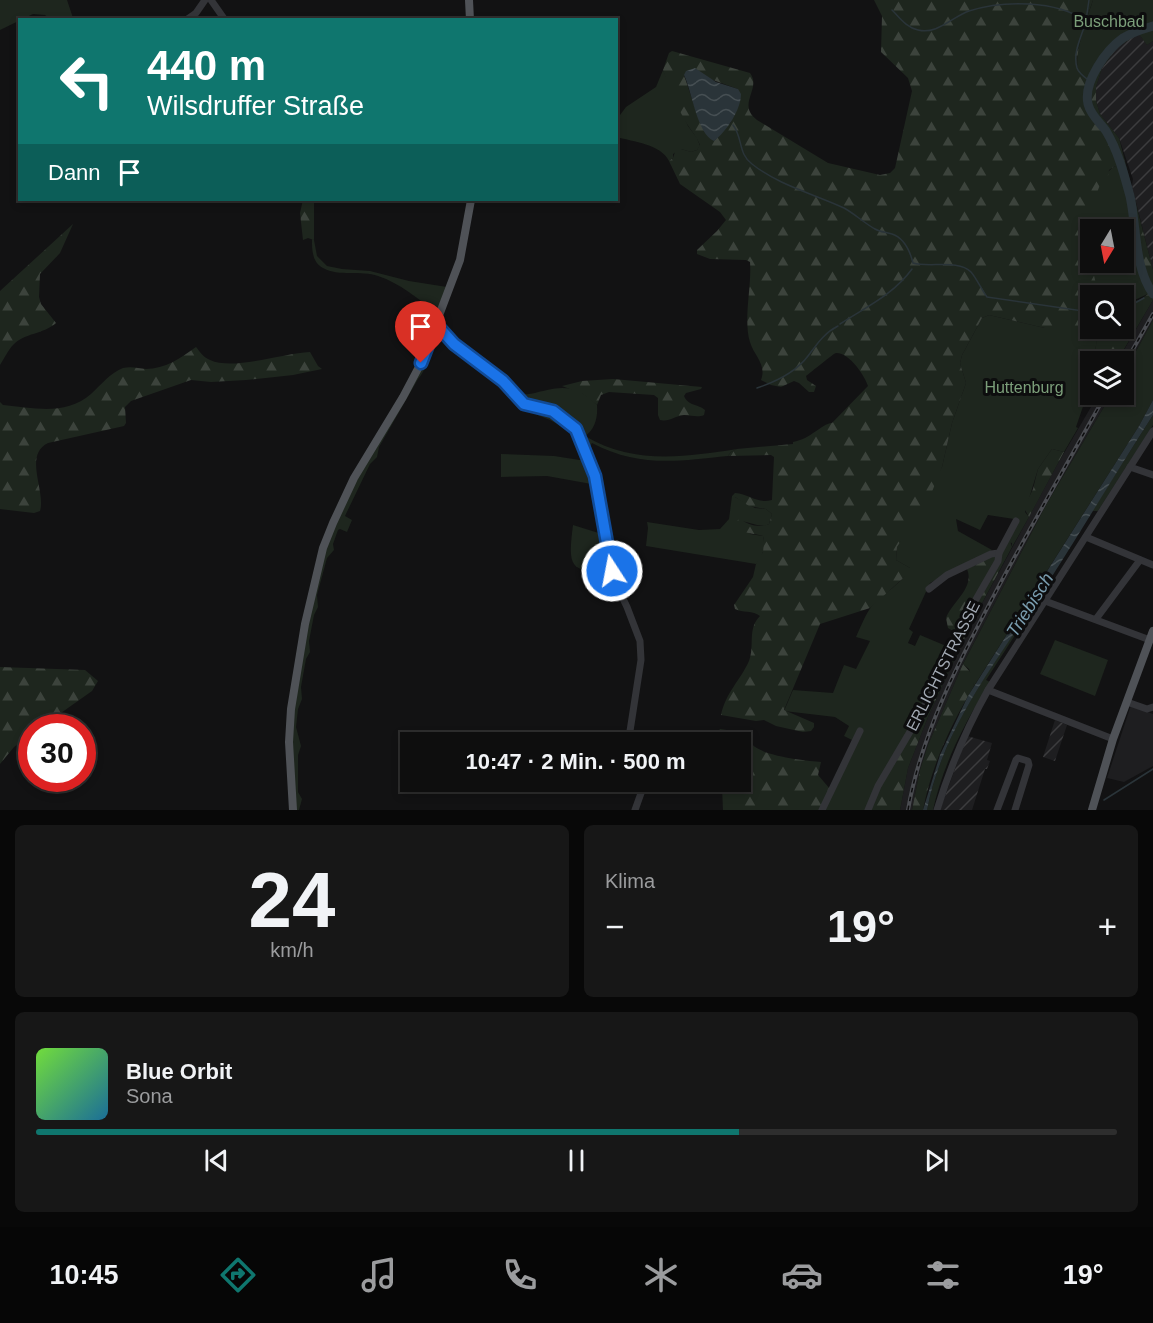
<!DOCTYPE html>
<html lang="de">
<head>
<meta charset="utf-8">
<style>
	:root { --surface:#0e0e0e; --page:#171717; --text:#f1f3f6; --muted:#9b9c9e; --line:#2e2e2e; --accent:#0f766e }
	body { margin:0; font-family:Helvetica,sans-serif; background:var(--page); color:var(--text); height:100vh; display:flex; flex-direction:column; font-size:22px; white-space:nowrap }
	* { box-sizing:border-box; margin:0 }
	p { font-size:20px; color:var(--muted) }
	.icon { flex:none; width:33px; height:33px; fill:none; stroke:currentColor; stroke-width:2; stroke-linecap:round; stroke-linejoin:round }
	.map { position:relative; height:810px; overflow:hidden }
	.drawer { display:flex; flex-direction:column; gap:15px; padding:15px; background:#080808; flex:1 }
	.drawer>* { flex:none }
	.banner { position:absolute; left:18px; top:18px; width:600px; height:183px; border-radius:0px; box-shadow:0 3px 9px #0003,0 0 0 2px var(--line); background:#0f766e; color:#fff; overflow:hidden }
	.needle { width:39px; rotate:190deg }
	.fabs { position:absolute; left:1080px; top:219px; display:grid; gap:12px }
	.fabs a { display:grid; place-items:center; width:54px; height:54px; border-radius:0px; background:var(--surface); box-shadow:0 3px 9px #0003,0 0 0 2px var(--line); font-size:30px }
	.speed { position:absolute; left:18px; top:714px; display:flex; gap:12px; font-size:30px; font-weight:700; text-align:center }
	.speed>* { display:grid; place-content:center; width:78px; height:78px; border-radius:50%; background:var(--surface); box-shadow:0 3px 9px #0003,0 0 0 2px var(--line); line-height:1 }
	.speed .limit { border:9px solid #d22; background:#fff; color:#111 }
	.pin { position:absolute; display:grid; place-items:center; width:51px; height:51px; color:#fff; margin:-62px -26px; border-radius:50% 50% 50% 0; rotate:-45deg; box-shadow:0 0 6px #0007 }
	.pin .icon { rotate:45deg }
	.me { position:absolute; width:66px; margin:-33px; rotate:349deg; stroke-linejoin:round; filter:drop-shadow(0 0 4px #0008) }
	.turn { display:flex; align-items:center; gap:21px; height:126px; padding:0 30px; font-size:27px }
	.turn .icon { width:78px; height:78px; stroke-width:2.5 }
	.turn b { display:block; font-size:42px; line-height:51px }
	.then { display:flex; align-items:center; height:57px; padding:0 30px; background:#0003; gap:12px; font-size:22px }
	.big { font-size:45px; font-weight:800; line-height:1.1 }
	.drawer .tile { flex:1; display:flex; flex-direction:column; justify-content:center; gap:9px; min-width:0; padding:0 21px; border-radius:9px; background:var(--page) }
	.drawer .dial { align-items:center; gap:0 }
	.dial b { font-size:78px; line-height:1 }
	.song { display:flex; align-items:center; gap:18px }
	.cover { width:72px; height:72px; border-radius:9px; background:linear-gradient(135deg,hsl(100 70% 55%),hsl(200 70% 35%)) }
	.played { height:6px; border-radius:3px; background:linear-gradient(90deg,var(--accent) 65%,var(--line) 65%) }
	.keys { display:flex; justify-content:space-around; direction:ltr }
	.heat { display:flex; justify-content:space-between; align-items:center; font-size:33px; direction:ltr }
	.drawer .tiles { flex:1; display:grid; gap:15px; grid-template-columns:1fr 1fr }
	.tile:last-child { grid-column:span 2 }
	.trip { position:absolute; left:400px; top:732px; width:351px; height:60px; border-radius:0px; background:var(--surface); box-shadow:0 3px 9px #0003,0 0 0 2px var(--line); font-weight:800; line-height:60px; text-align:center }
	.dock { display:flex; height:96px; justify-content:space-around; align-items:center; background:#060606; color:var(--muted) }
	.dock .icon { width:42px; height:42px }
	.dock .selected { color:var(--accent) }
	.dock b { font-size:27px; color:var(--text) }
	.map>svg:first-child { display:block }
</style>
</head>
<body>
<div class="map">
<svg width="1153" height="810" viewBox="0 0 1153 810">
	<defs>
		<pattern id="industrial-furrows" width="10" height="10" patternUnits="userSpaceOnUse" patternTransform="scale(1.5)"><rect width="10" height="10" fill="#1e1e20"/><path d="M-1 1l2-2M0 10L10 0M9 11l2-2" fill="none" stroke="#3c3c3e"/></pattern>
		<pattern id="forest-firs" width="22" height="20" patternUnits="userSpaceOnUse" patternTransform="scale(1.5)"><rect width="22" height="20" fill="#1e261e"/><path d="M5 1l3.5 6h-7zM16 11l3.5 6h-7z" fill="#3c433c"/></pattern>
		<pattern id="water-waves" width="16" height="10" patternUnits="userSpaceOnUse" patternTransform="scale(1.5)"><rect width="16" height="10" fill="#2a3439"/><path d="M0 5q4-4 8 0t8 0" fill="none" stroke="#464f53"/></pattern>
	</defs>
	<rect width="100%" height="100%" fill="#121213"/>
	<g fill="#1e1e20">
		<path d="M1153 300V320L1124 373V362H1117Z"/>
		<path d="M1098 395H1111L1046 505 963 664 928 745 920 770 912 810H900L908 768 928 717 973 620 1057 465Z"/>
		<path d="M1131 705 1153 714V766L1124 782 1107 778Z"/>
	</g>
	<g fill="url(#industrial-furrows)">
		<path d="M1137 31 1147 45 1153 41V270L1132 186 1133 179 1119 138 1100 114 1096 101V87L1102 68 1117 48 1136 35Z"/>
		<path d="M1055 720 1067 725 1055 761 1043 757Z"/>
		<path d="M967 736 992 743 987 760 990 761 987 769H985L972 810H940Z"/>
	</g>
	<g fill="#1e261e" fill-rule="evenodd">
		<path d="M0 0H67L73 18 75 19H50L45 15 33 14 0 30Z"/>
		<path d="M1093 0H1153V20L1148 28 1124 37 1105 54 1091 81C1062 79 1088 17 1093 0Z"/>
		<path d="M663 70 688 126 697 138 700 146 697 150 691 152 681 149 673 154V158L669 161C661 144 633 142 617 137V119L626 107 656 87Z"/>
		<path d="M1115 166 1122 167 1130 199 1144 281 1152 292 1124 305V296H1099C1096 285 1092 274 1090 263 1086 234 1088 184 1115 166ZM1090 230H1124V262H1090Z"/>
		<path d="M312 239 314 240 317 256 327 266 342 269 370 271 409 281 447 287 438 313C419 300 400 283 378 276 361 270 339 277 323 268 312 262 312 250 312 239Z"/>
		<path d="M989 315 1045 328H1086L1090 326V328L1097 329 1096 346 1092 361 1090 362V386L1076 427 1078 428 1064 452 1052 449 1038 469 1025 512 1029 517 1012 547V543L1006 542 1014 519 988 515 980 530 956 519 958 531 992 550 930 583 909 629 913 632 908 643 915 646 920 635 951 648 868 810H821L852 740 844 736 849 726 835 717 784 711 793 690 833 693 844 665 856 669 870 641 856 637C860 628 864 618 869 610 880 594 902 585 910 568L896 560 897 547 942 467 952 423 966 383 960 363 962 355 982 318Z"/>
		<path d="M438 320C460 351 483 356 508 379 514 384 516 392 525 394 530 395 537 392 543 391 566 385 579 387 597 405 598 417 595 430 585 436 633 465 685 457 737 449L731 452 728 456C678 461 639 468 592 443 585 454 594 472 597 485L547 476 501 477V454L554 456 586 461 577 440 568 430 550 420 518 407 511 400 502 383 439 338 436 339C431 350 426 371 418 379L379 447 377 457 370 464 345 516 352 520 347 532 340 529 338 530 333 544 334 550 327 558 317 595 318 607 314 615 309 641 310 652 306 659 301 687 302 699 298 709 296 727 301 746 298 755V792L302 799 299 810H293L289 742 305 624 333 523 403 397Z"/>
		<path d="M1153 320V400L1139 426 974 686 969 669 963 664 1046 505 1111 395 1124 394V373Z"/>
		<path d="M1153 415V425L1098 511H1092Z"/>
		<path d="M735 493V497L755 508 766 509 772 514 769 524 765 526 757 525 742 521 750 534 763 536C766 545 763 557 756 564L646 546 648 528 647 522 699 530 720 529 729 519 732 496Z"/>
		<path d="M573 525 605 535 612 571C568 574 568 565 573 525Z"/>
		<path d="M1018 627 1017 632 986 680 990 682C965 722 943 764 933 810H927C940 742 980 683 1018 627Z"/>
		<path d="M1055 640 1108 660 1095 696 1040 674Z"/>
	</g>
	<g fill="url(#forest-firs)" fill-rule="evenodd">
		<path d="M874 0H1093C1088 16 1062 80 1091 80 1099 64 1108 47 1124 37 1135 30 1145 32 1153 20V41L1147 45 1139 34 1136 35 1117 48 1102 68 1096 87V101L1100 114 1119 138 1153 270V300L1117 361H1092L1096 346 1097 329 1124 328V305L1141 299 1151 292 1144 281 1130 200 1122 168 1115 166 1109 170 1107 182 1100 185C1084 222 1088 257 1099 295L1090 296V326L1086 328H1045L989 315 982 318 962 355 960 363 966 383 952 423 942 467 929 499 897 547 896 560 910 568V572L870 608 820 624 784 710 814 723V727L811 731 803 732 776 726 764 720 756 721 721 715C726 692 740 681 749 661 755 645 747 629 760 616 753 610 743 613 735 609L734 605 753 577 756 564 763 552 764 540 763 536C753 533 744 534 736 527V523L739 518C746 524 760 529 769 524L772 514 766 509 749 506 735 497V493C749 494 757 504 772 500L774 457 771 455 728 456 731 452 737 449 793 444V442C811 439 821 424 832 423L868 386C865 376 849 352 836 353 834 353 810 373 806 376L807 380 816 386 814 392H809L799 383 794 381 781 387 771 385 761 380C767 364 754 356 750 342 743 319 752 286 750 262L746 260 710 259 697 254V250L717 231 726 220 720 212 680 184 669 161 673 158 676 149H681L691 152 697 150 700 145C697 137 692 132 687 124 677 107 669 88 663 70L669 53 672 51 750 73C762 89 736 104 757 120L828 163 880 175 890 173 895 168 912 91 908 78 881 52 882 16ZM684 75 710 79 738 89 731 122 715 140 696 111Z"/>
		<path d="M303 200H314V240L308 238 303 240 300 213Z"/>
		<path d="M73 224 60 253 40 274 39 297 41 304 56 323C44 334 24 333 13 345 8 350 4 359 0 365V291Z"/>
		<path d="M196 347C200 352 203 357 210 360 233 371 284 353 310 352L318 366 322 369 293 375 246 380 211 382 191 380 131 401 125 407 126 423 124 426 48 443C23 455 46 491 40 511L34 513 0 509V402L3 405C34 408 66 416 91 394 101 385 110 373 123 368 131 366 138 368 146 369 165 369 181 358 196 347Z"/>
		<path d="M613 379 702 387 701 389 686 393 684 396C688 406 698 404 705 410L704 415C697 418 692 415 684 415 675 416 669 422 660 420L658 415V398L654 395 609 392 601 395 597 405 583 394 562 386 582 381Z"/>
		<path d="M1052 449 1064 452 1029 517 1024 508 1033 489 1038 469Z"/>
		<path d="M1010 541 1012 547 973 620 928 717 908 768 900 810H868L921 713 958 634 948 628 946 618C952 602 975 588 967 569L993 556 1006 542Z"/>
		<path d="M963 664 972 674 974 686C951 724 931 767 923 810H912L920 770 928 745Z"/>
		<path d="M0 667 85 670 98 681 92 691 41 727 32 728 31 734 14 747 0 764Z"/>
		<path d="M720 729 746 733C745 756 804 760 821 762L818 775 830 789 821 810H723L722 786 726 784 730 787 747 785 751 781 746 763 741 760V742H711Z"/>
	</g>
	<g fill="url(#water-waves)">
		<path d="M695 68 716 82 738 89 741 94C741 110 726 132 714 141 697 134 692 91 684 75L686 71Z"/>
		<path d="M1153 400V415C1113 477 1076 540 1036 601 993 666 942 731 927 810H923L940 755 968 696 1139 426Z"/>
	</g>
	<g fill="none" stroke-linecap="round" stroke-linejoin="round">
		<g stroke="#2a3439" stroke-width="1.5">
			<path d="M1089 0C1088 7 1087 13 1086 20 1083 35 1072 51 1077 68 1079 74 1086 78 1091 82"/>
			<path d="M892 10C900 18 907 28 918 30 937 35 952 17 969 11 1003 0 1056 0 1086 21"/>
			<path d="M733 125C743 138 738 154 752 164 778 185 814 194 844 208 855 214 864 223 875 229 880 232 886 232 892 234 904 238 910 251 913 263 929 268 958 259 971 272 977 279 981 289 987 297L1090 312"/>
			<path d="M1124 309 1144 298"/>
			<path d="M840 324C866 307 893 295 912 269"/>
			<path d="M757 388C775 382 796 372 808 356 817 344 824 333 838 326"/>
			<path d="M1104 800 1153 769"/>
		</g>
		<path stroke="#2a3439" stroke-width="9" d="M1153 26C1143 29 1132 32 1123 38 1106 50 1083 82 1088 104 1091 116 1100 122 1106 131 1118 151 1124 174 1130 196 1137 228 1134 267 1153 294"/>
		<g stroke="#333438" stroke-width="7">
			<path d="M211 0 225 20"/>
			<path d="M186 20 196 13 205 0"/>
			<path d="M436 324 454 344 503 381 524 404 553 411 576 430 595 476 615 582 627 607 640 641 641 660 630 731 632 742"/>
			<path d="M1130 467 1153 475"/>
			<path d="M1086 537 1153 565"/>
			<path d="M929 589 947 575 991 554 999 553"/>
			<path d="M1045 601 1150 640"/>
			<path d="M1096 619 1140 560"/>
			<path d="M988 690 1113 739"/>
			<path d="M1127 702 1147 709 1153 707"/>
			<path d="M635 810 645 782"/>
			<path d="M822 810 860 731"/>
			<path d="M868 810 878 786 921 713 971 608 998 561 999 553 1016 521"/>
			<path d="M937 810C950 767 966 729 988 690L1153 431"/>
			<path d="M997 810 1016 760 1018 758 1028 761 1029 765 1015 810"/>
		</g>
		<g stroke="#4f5257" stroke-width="8">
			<path d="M469 0 470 20"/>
			<path d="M293 810 289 742 291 709 305 624 323 548 333 523 354 478 403 397 421 363 460 260 471 200"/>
			<path d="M1092 810 1113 739 1153 631"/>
		</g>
		<defs>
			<g id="rail">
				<path d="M1124 365 1153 314"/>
				<path d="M908 810C922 729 963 654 1001 582 1035 519 1071 457 1106 394"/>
			</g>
		</defs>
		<use href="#rail" stroke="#4a4c51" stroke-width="4"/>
		<use href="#rail" stroke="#0d0d0e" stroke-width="1.5" stroke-dasharray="4.5" stroke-linecap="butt"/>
	</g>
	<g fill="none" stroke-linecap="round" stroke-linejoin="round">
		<defs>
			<path id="route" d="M421 363 436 324 454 344 503 381 524 404 553 411 576 429 595 476 612 571"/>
		</defs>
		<use href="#route" stroke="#114b97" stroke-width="15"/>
		<use href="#route" stroke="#1a73e8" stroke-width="10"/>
	</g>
	<g text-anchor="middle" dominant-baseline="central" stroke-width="6" stroke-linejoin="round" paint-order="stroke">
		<g font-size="16" fill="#7c9f7a" stroke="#0d0d0e">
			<text x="1109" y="21">Buschbad</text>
			<text x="1024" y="387">Huttenburg</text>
		</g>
		<g font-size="16" fill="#a3aab4" stroke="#0d0d0e">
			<text transform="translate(943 666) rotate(-63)">ERLICHTSTRASSE</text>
		</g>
		<g font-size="18" font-style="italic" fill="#7a9daf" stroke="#0d0d0e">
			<text transform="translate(1030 605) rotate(-58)">Triebisch</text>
		</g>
	</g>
</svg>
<div class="fabs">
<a><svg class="needle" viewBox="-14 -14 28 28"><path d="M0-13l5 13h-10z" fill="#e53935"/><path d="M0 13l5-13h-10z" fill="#9b9c9e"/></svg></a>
<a><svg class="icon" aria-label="search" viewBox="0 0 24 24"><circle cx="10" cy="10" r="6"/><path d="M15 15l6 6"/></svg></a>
<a><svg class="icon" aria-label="layers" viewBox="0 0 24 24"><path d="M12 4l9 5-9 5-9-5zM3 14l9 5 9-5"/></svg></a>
</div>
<div class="speed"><div class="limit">30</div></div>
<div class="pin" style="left:421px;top:363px;background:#d93025"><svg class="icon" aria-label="arrive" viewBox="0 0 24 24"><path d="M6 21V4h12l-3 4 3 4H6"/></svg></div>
<svg class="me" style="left:612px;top:571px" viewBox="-20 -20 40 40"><circle r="17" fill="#1a73e8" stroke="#fff" stroke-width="3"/><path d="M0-11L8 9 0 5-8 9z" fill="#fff"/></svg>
<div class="trip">10:47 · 2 Min. · 500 m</div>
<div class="banner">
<div class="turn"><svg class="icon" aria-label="left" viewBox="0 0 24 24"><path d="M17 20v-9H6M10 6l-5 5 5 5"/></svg><div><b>440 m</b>Wilsdruffer Straße</div></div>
<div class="then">Dann<svg class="icon" aria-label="arrive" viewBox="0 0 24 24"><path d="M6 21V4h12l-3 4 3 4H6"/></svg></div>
</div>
</div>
<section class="drawer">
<div class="tiles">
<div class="tile dial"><b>24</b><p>km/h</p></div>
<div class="tile"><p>Klima</p>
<div class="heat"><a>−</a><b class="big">19°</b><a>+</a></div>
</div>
<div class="tile">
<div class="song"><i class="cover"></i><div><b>Blue Orbit</b><p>Sona</p></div></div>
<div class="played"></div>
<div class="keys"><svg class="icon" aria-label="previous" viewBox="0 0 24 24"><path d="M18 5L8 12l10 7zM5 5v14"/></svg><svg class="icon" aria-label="pause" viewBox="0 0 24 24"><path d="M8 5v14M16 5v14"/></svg><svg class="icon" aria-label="next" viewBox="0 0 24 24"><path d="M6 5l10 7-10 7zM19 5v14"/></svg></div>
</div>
</div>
</section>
<nav class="dock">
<b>10:45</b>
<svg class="icon selected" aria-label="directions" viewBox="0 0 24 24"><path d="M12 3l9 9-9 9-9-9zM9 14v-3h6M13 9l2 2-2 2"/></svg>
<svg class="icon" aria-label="music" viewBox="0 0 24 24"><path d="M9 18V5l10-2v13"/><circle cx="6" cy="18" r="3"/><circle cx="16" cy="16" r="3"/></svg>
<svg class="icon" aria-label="phone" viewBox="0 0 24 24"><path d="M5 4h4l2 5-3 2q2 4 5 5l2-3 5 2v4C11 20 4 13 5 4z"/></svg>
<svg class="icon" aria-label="climate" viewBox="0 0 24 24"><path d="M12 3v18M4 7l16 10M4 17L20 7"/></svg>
<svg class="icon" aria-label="car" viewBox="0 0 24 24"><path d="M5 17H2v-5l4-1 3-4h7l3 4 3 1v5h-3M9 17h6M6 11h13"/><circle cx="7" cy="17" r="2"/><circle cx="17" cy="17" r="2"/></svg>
<svg class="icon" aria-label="filters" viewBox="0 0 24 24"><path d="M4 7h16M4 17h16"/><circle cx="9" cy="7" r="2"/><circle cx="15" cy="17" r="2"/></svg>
<b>19°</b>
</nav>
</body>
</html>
